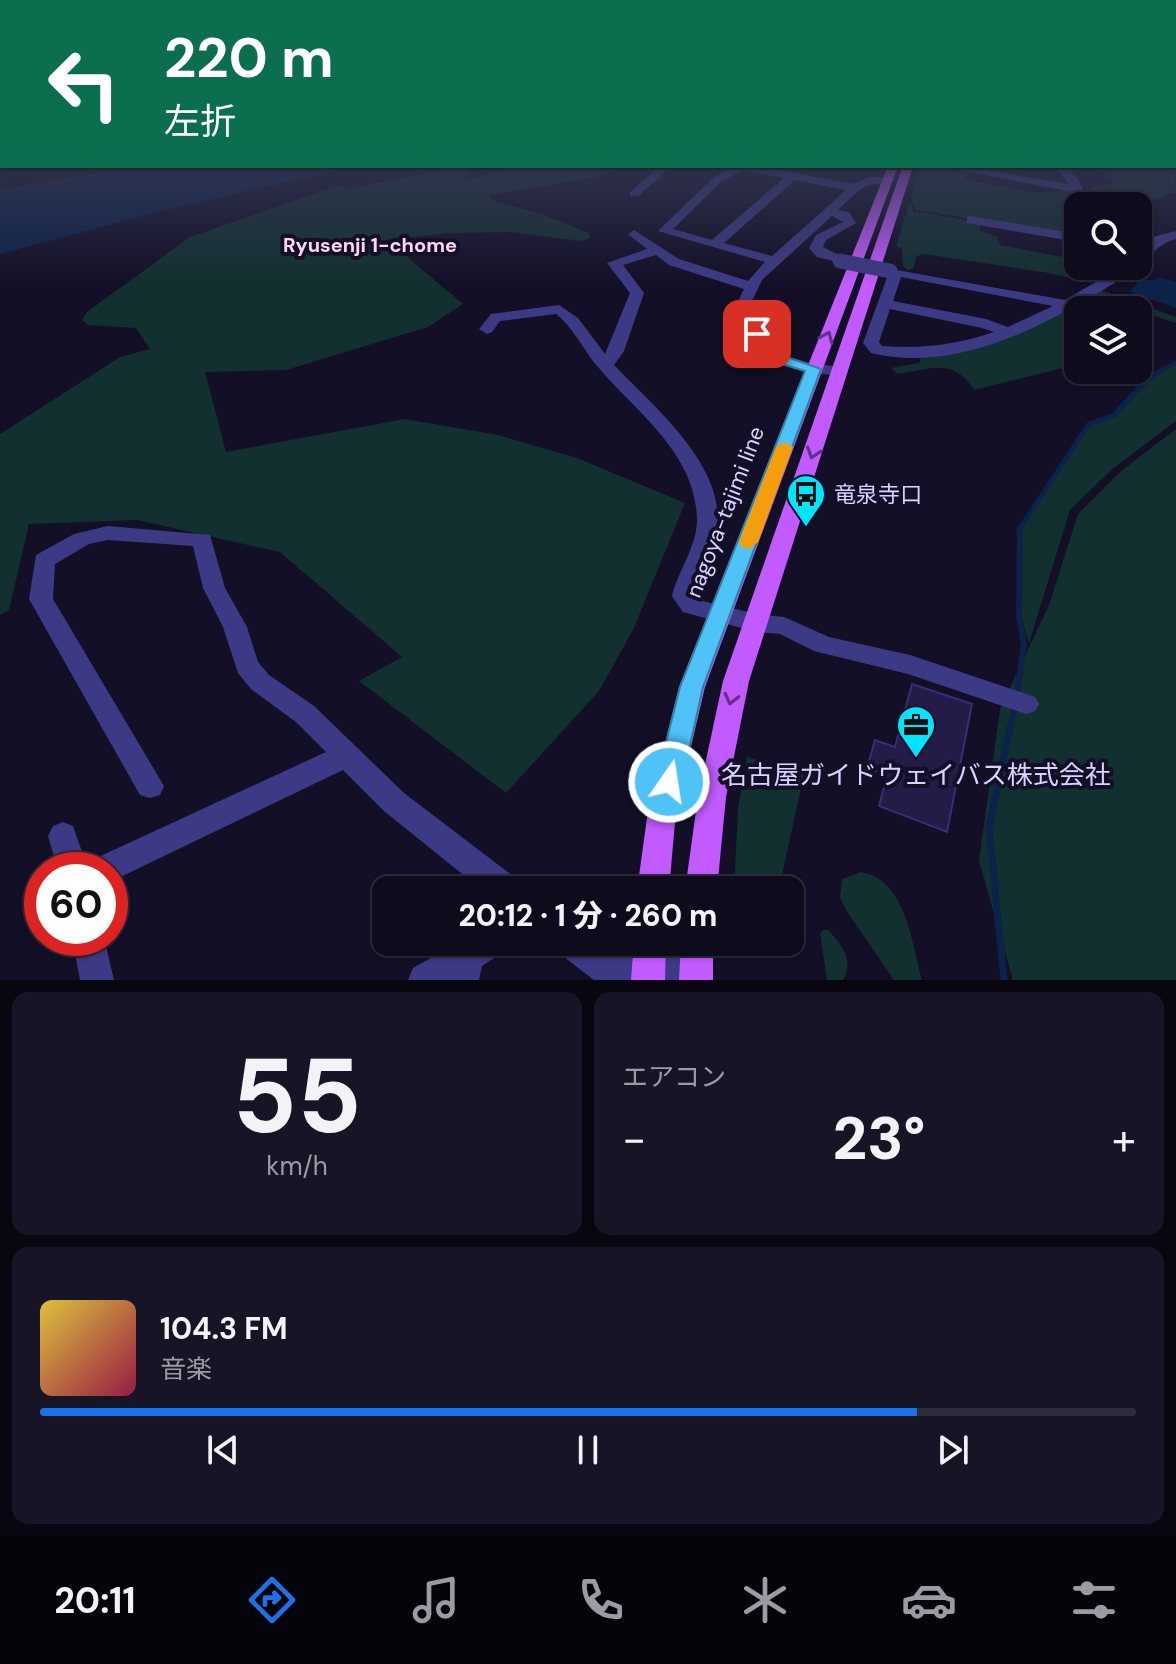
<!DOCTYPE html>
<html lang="ja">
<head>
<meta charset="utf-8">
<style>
	:root { --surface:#0e0b1c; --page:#171425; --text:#f1f3f6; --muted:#9b9ba3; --line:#2e2b3b; --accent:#1a73e8 }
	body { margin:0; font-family:"DM Sans","Noto Sans JP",sans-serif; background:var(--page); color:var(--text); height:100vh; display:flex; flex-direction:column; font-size:30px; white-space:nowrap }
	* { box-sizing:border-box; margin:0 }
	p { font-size:26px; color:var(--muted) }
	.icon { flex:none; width:44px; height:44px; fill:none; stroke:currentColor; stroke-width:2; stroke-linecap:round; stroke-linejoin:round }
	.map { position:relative; height:980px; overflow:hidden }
	.side { display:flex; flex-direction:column; gap:12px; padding:12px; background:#08060f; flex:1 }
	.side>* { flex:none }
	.top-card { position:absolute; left:0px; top:0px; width:1176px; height:168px; box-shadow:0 2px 6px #0004,0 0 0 2px var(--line); background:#0b6e4f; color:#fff; overflow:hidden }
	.fabs { position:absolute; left:1064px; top:192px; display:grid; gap:16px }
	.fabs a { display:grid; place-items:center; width:88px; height:88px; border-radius:16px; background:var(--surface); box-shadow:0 2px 6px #0004,0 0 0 2px var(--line); font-size:40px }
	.speed { position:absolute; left:24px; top:852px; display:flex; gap:16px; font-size:40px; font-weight:700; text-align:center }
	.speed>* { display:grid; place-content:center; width:104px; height:104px; border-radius:50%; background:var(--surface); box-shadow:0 2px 6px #0004,0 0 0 2px var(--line); line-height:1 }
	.speed .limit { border:12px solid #d22; background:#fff; color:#111 }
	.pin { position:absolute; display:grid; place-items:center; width:68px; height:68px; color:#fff; margin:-34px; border-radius:16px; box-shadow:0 4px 12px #0006 }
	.me { position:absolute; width:88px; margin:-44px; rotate:13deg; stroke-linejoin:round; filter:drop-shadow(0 0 6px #0008) }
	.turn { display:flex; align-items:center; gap:28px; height:168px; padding:0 32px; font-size:36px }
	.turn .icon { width:104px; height:104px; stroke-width:2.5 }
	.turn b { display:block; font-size:56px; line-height:68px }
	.big { font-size:60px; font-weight:800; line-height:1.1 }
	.side .widget { flex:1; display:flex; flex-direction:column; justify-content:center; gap:12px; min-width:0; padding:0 28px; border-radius:16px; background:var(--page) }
	.side .dial { align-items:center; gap:0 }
	.dial b { font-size:104px; line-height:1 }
	.song { display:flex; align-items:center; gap:24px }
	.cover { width:96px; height:96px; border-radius:12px; background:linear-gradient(135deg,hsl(50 70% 55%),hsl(340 70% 35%)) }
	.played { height:8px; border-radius:4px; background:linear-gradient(90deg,var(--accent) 80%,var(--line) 80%) }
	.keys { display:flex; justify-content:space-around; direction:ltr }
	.heat { display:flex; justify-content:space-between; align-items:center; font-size:44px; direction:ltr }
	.side .tiles { flex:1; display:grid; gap:12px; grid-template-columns:1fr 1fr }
	.widget:last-child { grid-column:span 2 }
	.trip { position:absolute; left:372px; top:876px; width:432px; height:80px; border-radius:16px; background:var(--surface); box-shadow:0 2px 6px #0004,0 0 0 2px var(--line); font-weight:800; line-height:80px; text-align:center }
	.menu { display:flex; height:128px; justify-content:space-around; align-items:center; background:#06040b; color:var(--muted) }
	.menu .icon { width:56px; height:56px }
	.menu .active { color:var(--accent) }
	.menu b { font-size:36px; color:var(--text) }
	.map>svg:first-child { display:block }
</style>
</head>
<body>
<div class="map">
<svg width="1176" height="980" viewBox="0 0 1176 980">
	<rect width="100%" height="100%" fill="#130f26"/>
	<g fill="#12302f">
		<path d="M1174 161 1176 194 1171 193 1140 206 1139 210 1138 206H1107L1104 204 1106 198 1089 188 1112 184 1114 180 1092 166H1174Z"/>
		<path d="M462 166H470L465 181 517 166H626L596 177 489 195 491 200 542 214 589 233 590 238 581 241 512 232 450 233 377 241 393 245 463 304 428 327 286 370 205 372 226 452 405 419 498 435 577 458 685 503 633 630 599 691 506 793 359 681 402 657 280 552 137 520 29 524 9 610 0 615V434L120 357 150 349 136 328 88 325 82 320 87 312 190 237 339 185 347 189Z"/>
		<path d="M920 166 969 172 964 178 968 180 1037 193 1066 190 1076 195 1082 206H1078V237L918 210 917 212 911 198Z"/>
		<path d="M910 201 914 213 922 212 982 223 979 230 997 237 1000 245 1078 260V266H1102L1091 283 1049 273 924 254 917 256 913 268 908 270 903 266 902 249 896 246Z"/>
		<path d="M1100 290 1176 317V323L1145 313H1138V310H1078V354L1063 368 974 390C953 357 931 369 898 374L891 368 919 363 921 360 916 356 952 352Z"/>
		<path d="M1176 364V421L1111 470 1070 510 1029 643 1019 610 1021 528 1091 425C1118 420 1128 398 1147 381 1155 374 1167 369 1176 364Z"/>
		<path d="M1176 429V980H1013L979 861 1000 709 1049 605 1078 514 1121 471Z"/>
		<path d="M747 757 804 775 783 870 784 890H734L738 808Z"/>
		<path d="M861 872C906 879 912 944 922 980H894L846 910 840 897 842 879Z"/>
		<path d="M824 930H828C841 943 855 962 843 980H827L820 933Z"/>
	</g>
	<g fill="#0c2248">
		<path d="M134 166H355L149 214 0 254V190Z"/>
		<path d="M1159 277 1176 282V308L1129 292 1140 280H1154Z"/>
	</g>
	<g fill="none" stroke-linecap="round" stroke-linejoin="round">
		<path stroke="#0c2248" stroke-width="4" d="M1158 372 1176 362"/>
		<path stroke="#0c2248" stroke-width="5" d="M1019 530 1089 424 1114 415 1147 379 1162 370"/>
		<g stroke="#0c2248" stroke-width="6">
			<path d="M1017 695 1024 646 1019 615 1020 528"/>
			<path d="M1010 729 1015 706"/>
		</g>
		<path stroke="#0c2248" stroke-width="7" d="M1004 980 989 828 1010 727"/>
	</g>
	<path fill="#241b47" stroke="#3b2d73" stroke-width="2" d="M912 684 972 704 947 832 879 806 886 780 878 777 879 772 867 768 875 740 895 747Z"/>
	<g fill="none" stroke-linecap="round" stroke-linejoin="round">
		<g fill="#3d3a85" fill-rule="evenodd">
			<path d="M660 166H672L638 196H630V192Z"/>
			<path d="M734 166H758L853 184 870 177H889L895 180C887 185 878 182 870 185 857 189 848 201 838 210L849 212 856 223 826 240 823 247 845 258V264L817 257 809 248 816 235 843 222 832 216 762 280 752 301 765 334 776 353 814 364 845 367 847 371 845 375 813 374 764 359 749 334 738 301 744 289 669 265 656 255 623 265 644 293 624 351 614 365C653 406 726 465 717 529 714 552 700 572 695 595L699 600 756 614 784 617 829 637 910 655 1035 697 1039 704 1035 711 1026 714 908 674 814 651 780 634 756 632 683 612 672 596C678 571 697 546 697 520 696 453 637 413 598 367 583 350 574 328 556 314L500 321 492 332 487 334 479 329 491 314 559 305 578 318 605 354 630 293 607 263 647 249 628 234 634 230 679 259 748 281 765 262 658 231 713 178ZM743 170 784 178 712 240 673 229 721 182ZM795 180 846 190 772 256 724 243Z"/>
			<path d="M1054 166H1065L1077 178 1092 206H1080L1073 192 960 170 966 167 1069 184Z"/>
			<path d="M971 216 1078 234V242L967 223V217Z"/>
			<path d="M1176 231V239C1155 244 1147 263 1129 274 1055 320 962 375 871 353L863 343 888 275 883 271 885 268 1065 300 1123 266H1138V254L1152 237ZM901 277 1053 306 1008 327 986 319 893 301ZM890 309 982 328 994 332C956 345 921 349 882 346L879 342Z"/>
			<path d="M108 526 210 535 225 588 247 627 258 662 269 675 314 706 404 793 517 879 522 890H482L384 811 343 770 110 882V870H58L48 836 53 826 63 822 73 826 88 869 92 860 326 752 296 722 251 689 238 673 223 627 203 588 193 546 108 540 89 544 55 564 53 599 164 786 160 795 150 798 140 795 29 599 36 555 74 534Z"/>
			<path d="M72 938H104L114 980H80Z"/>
			<path d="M459 942H504L500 954 482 966 479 980H408L413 968Z"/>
			<path d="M556 942H600L612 951 695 953 707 958 712 970 708 980H594L560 954Z"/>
		</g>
		<g fill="#c25bff" fill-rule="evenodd">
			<path d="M888 166H898L705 687 676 811 669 890H637L648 811 679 687Z"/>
			<path d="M902 168 912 170 749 681 726 797 717 890H685L698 797 723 681Z"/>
			<path d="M634 942H666L665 980H631Z"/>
			<path d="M681 942H713V980H679Z"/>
		</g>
		<path stroke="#3d3a85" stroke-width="15" d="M840 261 890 271"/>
	</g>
	<defs><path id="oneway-chevron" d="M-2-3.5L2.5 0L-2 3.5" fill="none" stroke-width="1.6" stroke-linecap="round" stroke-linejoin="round" transform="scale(2)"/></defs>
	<g stroke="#623188">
		<use href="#oneway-chevron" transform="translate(827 337) rotate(-67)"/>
		<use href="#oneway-chevron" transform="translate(813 453) rotate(108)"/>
		<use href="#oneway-chevron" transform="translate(731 699) rotate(104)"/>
	</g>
	<linearGradient id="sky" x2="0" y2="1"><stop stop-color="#0a0815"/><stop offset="0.52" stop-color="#333752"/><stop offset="1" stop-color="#333752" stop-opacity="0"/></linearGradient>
	<rect width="1176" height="285" fill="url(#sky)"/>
	<path fill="#4fc3f7" stroke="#337fa1" stroke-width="2" d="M757 330 762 331 775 353 821 369 703 687 682 782 678 790 669 793 660 790 656 782 680 687 805 371 764 359 750 334Z"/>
	<path fill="#f59e0b" d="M784 442 793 447 758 542 749 549 742 547 739 542 776 447Z"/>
	<defs>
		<symbol id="bus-pin" viewBox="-11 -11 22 30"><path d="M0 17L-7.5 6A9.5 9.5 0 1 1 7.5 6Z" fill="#00e5ff" stroke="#130f26"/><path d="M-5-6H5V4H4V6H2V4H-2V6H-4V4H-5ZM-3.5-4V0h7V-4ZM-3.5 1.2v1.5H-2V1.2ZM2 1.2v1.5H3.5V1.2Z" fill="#111"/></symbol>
		<symbol id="office-pin" viewBox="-11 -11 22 30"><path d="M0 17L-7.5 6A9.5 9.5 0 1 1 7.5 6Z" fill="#00e5ff" stroke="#130f26"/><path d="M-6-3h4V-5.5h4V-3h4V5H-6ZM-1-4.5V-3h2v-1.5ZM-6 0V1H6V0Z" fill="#111"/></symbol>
	</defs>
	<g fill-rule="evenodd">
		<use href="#bus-pin" x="784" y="472" width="44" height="60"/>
		<use href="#office-pin" x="894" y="703" width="44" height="60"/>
	</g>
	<g text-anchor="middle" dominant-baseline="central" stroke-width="8" stroke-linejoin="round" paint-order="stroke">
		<g font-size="20" font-weight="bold" fill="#ffd6f0" stroke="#130f26">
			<text x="370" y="245">Ryusenji 1-chome</text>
		</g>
		<g font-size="22" fill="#d9d4ff" stroke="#130f26" text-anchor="start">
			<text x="834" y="494">竜泉寺口</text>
		</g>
		<g font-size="22" fill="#d9d4ff" stroke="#130f26">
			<text transform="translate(725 512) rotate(-69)">nagoya-tajimi line</text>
		</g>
		<g font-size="26" fill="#d9d4ff" stroke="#130f26">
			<text x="916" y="775">名古屋ガイドウェイバス株式会社</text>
		</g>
	</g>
</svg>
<div class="fabs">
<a><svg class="icon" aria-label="search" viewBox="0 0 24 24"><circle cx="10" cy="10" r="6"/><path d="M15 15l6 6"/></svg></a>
<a><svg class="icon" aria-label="layers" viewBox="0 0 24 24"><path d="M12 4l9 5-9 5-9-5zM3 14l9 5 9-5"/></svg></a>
</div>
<div class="speed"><div class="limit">60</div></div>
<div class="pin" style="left:757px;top:334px;background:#d93025"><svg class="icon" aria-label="arrive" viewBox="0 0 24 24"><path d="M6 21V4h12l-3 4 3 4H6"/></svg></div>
<svg class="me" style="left:669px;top:782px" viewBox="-20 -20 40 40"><circle r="17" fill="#4fc3f7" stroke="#fff" stroke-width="3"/><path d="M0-11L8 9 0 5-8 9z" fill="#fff"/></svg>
<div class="trip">20:12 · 1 分 · 260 m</div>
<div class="top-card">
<div class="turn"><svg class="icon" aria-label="left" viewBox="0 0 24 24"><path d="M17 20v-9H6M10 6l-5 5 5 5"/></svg><div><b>220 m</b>左折</div></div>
</div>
</div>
<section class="side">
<div class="tiles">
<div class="widget dial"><b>55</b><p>km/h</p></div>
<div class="widget"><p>エアコン</p>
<div class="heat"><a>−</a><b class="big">23°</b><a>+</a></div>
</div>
<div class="widget">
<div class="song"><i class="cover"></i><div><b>104.3 FM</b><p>音楽</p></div></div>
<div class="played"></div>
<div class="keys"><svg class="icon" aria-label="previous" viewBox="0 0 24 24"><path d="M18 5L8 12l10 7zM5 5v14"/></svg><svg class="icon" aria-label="pause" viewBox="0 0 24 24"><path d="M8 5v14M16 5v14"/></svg><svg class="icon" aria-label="next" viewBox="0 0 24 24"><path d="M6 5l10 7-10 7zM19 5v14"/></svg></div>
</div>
</div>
</section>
<nav class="menu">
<b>20:11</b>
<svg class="icon active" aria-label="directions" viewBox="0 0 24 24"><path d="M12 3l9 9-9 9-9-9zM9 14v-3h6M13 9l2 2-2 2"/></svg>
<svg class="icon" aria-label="music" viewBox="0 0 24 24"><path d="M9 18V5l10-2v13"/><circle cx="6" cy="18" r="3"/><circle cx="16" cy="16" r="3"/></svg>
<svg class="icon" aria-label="phone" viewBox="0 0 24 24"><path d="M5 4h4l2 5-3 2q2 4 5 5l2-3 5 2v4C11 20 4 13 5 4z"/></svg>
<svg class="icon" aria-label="climate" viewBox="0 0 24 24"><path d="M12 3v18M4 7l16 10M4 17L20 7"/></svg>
<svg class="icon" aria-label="car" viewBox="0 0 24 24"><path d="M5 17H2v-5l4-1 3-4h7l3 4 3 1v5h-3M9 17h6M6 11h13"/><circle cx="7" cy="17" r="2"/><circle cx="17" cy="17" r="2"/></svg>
<svg class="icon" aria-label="filters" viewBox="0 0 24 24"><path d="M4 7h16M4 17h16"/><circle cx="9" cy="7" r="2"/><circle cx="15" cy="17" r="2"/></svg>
</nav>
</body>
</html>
